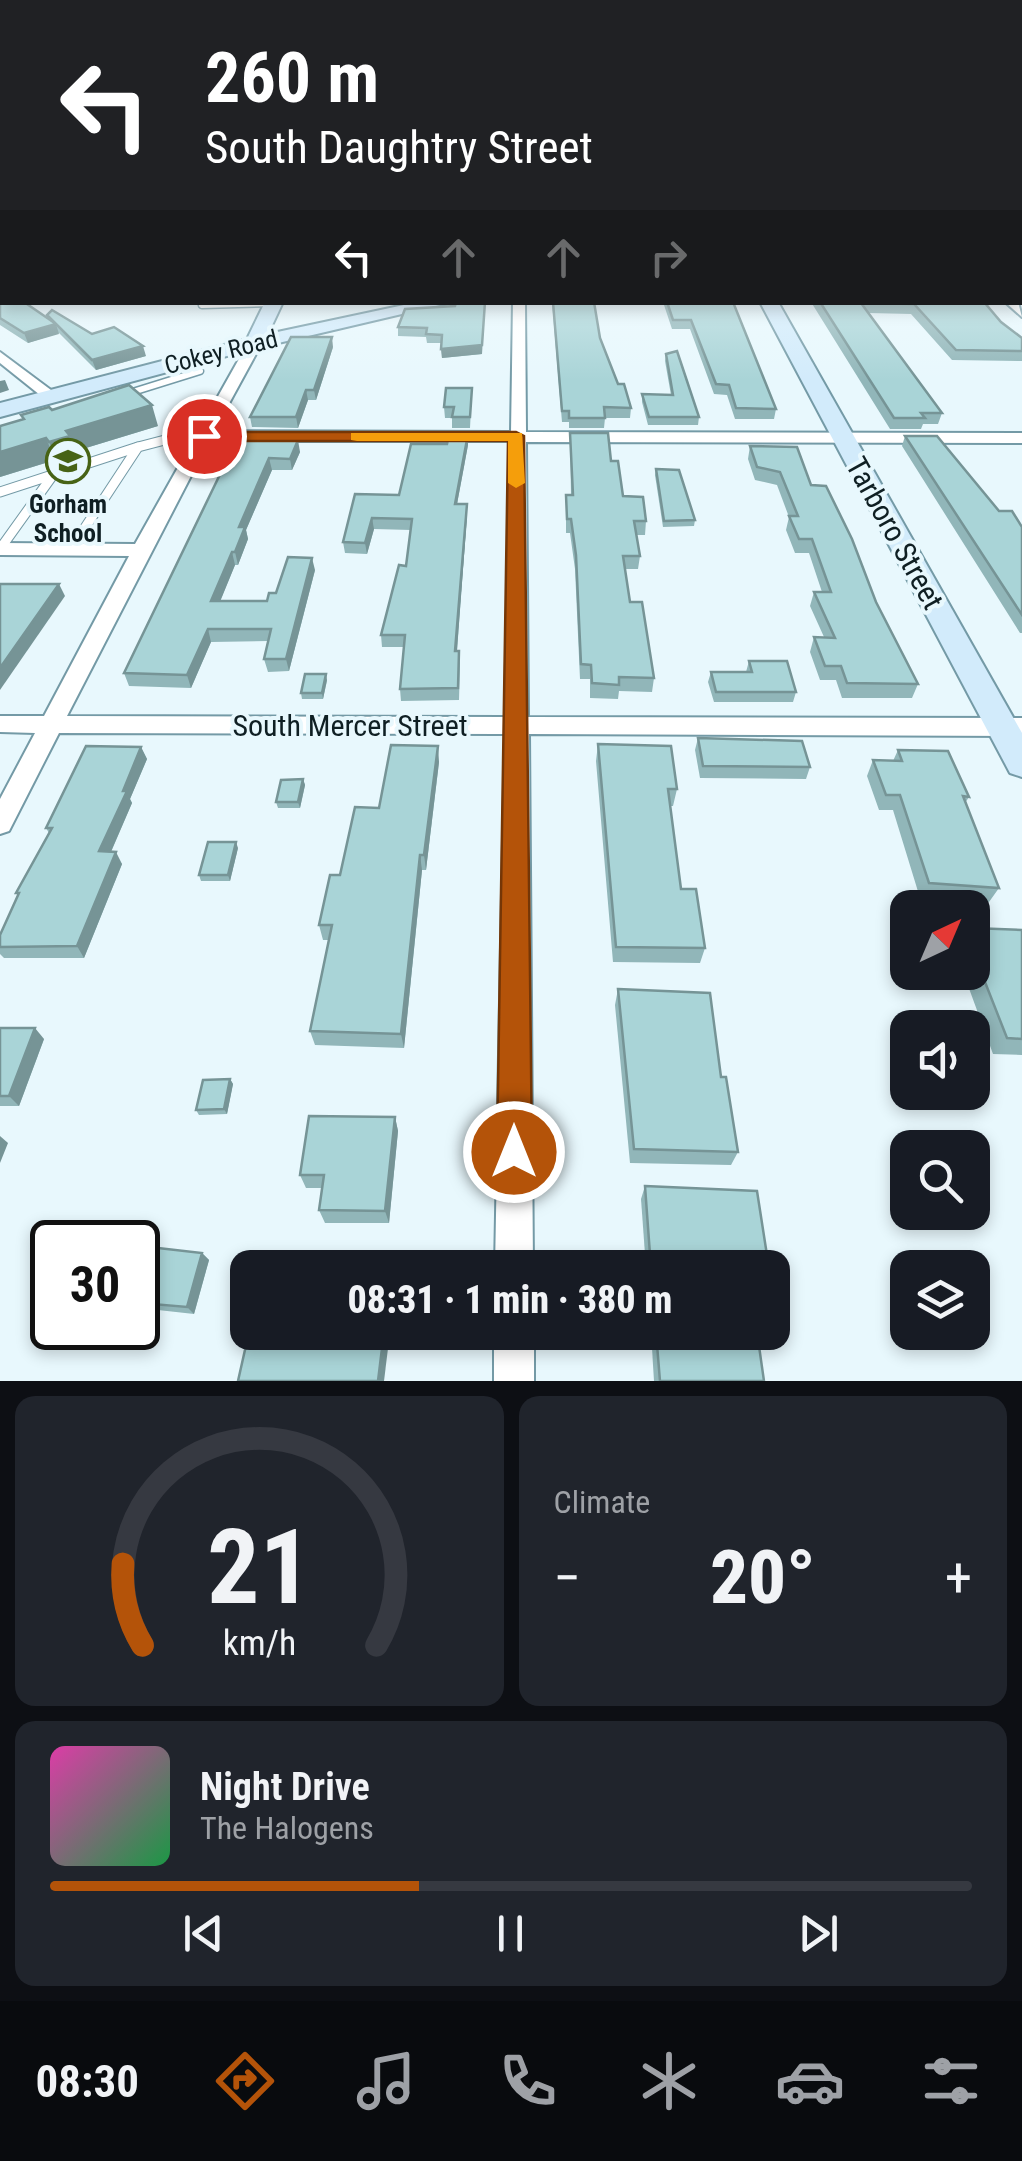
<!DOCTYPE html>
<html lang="en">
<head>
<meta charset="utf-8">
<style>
	:root { --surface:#171b24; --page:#20242c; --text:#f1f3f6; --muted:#9ea1a6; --line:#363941; --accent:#b45309 }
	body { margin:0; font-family:"Roboto Condensed",sans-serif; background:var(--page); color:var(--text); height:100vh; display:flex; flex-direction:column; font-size:38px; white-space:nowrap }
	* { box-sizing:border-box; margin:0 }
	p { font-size:32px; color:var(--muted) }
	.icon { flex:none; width:55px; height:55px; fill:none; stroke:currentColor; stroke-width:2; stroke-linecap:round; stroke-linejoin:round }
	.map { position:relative; height:1381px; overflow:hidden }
	.sheet { display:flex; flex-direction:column; gap:15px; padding:15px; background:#0d0f14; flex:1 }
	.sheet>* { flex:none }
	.top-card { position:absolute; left:0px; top:0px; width:1022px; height:305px; box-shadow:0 5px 15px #0003; background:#202124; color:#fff; overflow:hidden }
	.needle { width:65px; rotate:44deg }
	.fabs { position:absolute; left:890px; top:890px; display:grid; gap:20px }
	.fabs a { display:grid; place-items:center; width:100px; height:100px; border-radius:20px; background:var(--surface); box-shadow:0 5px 15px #0003; font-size:50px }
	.speed { position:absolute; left:30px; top:1220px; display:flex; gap:20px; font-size:50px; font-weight:700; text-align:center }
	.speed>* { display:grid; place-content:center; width:130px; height:130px; border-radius:50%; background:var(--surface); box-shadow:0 5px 15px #0003; line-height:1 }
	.speed .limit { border:5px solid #111; border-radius:15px; background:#fff; color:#111 }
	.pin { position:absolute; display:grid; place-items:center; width:85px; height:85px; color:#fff; margin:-42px; border:5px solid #fff; border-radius:50%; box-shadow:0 2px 10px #0007 }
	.me { position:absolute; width:110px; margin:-55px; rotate:0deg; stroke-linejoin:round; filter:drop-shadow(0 0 8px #0008) }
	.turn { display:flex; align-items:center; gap:35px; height:210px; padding:0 40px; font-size:45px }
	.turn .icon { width:130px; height:130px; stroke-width:2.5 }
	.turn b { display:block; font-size:70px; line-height:85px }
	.lanes { display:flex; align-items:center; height:95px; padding:0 40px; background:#0003; justify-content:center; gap:50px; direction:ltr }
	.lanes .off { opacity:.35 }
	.big { font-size:75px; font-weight:800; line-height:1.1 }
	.sheet .widget { flex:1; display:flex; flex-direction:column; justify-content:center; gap:15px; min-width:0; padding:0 35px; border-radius:20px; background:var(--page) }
	.sheet .dial { align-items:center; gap:0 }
	.dial svg { height:260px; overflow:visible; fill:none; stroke:var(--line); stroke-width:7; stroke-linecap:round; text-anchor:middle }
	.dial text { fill:var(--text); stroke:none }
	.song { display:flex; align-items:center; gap:30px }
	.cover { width:120px; height:120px; border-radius:15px; background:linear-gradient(135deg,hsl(320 70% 55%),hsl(140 70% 35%)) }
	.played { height:10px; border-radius:5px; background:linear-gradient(90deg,var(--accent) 40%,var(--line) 40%) }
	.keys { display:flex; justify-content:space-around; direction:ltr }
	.heat { display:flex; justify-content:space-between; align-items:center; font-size:55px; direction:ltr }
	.sheet .tiles { flex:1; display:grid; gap:15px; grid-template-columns:1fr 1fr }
	.widget:last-child { grid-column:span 2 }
	.trip { position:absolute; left:230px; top:1250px; width:560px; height:100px; border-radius:20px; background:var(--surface); box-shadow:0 5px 15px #0003; font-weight:800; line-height:100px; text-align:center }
	.tabs { display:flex; height:160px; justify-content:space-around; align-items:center; background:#090b0e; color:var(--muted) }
	.tabs .icon { width:70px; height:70px }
	.tabs .on { color:var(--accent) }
	.tabs b { font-size:45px; color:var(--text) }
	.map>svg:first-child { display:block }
</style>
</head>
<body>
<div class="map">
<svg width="1022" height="1381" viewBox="0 0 1022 1381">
	<rect width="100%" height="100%" fill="#e8f8fd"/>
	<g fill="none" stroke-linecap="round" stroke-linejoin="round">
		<defs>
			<g id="lane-far1">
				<path d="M204 302 202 305 274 303"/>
				<path d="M123 395 200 371"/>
			</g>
			<g id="lane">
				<path d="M0 492 138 447"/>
				<path d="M0 549 53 475"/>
				<path d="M71 549 138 447 207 429"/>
			</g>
			<g id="street">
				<path d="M0 195 2 196V202L0 201Z"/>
				<rect x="0" y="216" width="2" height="6"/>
				<path d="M0 280 2 281V287L0 288Z"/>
				<path d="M513 302H525L526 432 1022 433V443L526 442 528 717 1022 718V736L529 734 533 1268H495L505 734 59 733 9 831 0 834V799L35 733 0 732V716H44L129 556 0 555V543L135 544 248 343 255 339 262 343 214 431 511 432ZM209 441H510L505 717 67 716Z"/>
				<path d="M1005 302H1018L1022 317Z"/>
				<path d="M0 352 55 393V399H45L0 363Z"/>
				<rect x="494" y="1332" width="40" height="49"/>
			</g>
			<g id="secondary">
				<path d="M265 302H283L268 334 418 302H453L257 348 0 417V403L247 339Z"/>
				<path d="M760 302H778L1022 733V777L1010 773Z"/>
			</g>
		</defs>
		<use href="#lane-far1" stroke="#749aa6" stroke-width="9"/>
		<use href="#lane" stroke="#749aa6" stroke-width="11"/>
		<use href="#street" stroke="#749aa6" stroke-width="4"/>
		<use href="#secondary" stroke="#749aa6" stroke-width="4"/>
		<use href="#lane-far1" stroke="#fff" stroke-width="6"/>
		<use href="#lane" stroke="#fff" stroke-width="9"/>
		<use href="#street" fill="#fff" fill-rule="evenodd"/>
		<use href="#secondary" fill="#d2ebfb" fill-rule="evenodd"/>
	</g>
	<g fill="#91b6b9">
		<path d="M0 286 48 319 47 315 146 356 96 370 59 333 28 343 0 325Z"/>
		<path d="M552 302H594L600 338 618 384 631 408 630 418H605L604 428H569V422H562Z"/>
		<path d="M663 302H733L776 409 774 419H735L727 395 714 394 690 329H672Z"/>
		<path d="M811 302H984L1001 322 1022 338V361L952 360 911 314 869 313 942 413 938 424H923L921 429H890Z"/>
		<path d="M405 309 482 354 442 358 441 343H427L426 337 398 336V327Z"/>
		<path d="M333 347 316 400H308L298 428 252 427 250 417Z"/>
		<path d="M666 354 699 417 698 425H648L642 402V394L671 395 665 361Z"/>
		<path d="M472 388 470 428H452V418H445L444 407Z"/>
		<path d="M52 410 158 426 76 451 78 457 58 463 55 460 0 477V426L23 419 21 415Z"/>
		<path d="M240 433H289L290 440 300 452 292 470H272L246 530 248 539 238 565H235L220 601H267L276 593 315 570 289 671 268 672 264 659 268 641 211 642 191 688 129 686 124 673Z"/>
		<path d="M570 433 611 461 623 496 646 521 645 535H636L640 556 638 569H625L630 602 654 678 652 692 619 691 618 699 590 698V679H580L575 569 570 533H566V495H571Z"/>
		<path d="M905 436 999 511 1022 527V633H1020L902 446Z"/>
		<path d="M468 445 457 504H467V515L457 651H459L460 663 459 700 401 701 400 689 404 647H382L381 635 406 566 411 530 374 529 367 554 345 553 343 542 399 495Z"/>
		<path d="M750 446 811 485 876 602 918 684 912 698H842L836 680H820L810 652 814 637H824L810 606 814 592H822L809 553H795L786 530 789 517 777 485 755 480 748 459Z"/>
		<path d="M656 469 695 520 694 526 663 527 655 475Z"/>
		<path d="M749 661 796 692 793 702H714L708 682 711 672H746Z"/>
		<path d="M327 680 323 699H302L301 693Z"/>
		<path d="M698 738 810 767 806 779 700 778 695 750Z"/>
		<path d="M598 744 677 789 673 806H670L681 889 705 948 700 963 613 962 596 761Z"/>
		<path d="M141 747 147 759 130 799 132 803 111 852 122 864 84 958H4L0 954V947L18 896 16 893 49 833 46 828Z"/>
		<path d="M898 750 969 797 965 803 999 888 989 902 920 898 893 810H879L867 776 873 760 893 761Z"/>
		<path d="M439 762 426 870H422L404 1048 315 1045 310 1031 329 940H323L319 925 340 875 379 808Z"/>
		<path d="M303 779 305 785 300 808H278L276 802Z"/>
		<path d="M238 848 230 881H201L199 875Z"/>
		<path d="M972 928 1022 930V1055L993 1054 963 972H972Z"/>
		<path d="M618 989 721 1077 738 1152 731 1165 630 1163 615 1005Z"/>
		<path d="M0 1028 44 1039 19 1106H0Z"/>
		<path d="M230 1079 233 1084 227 1114 199 1115 196 1110Z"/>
		<path d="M395 1117 398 1131 389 1223H325L319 1210 322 1188H306L300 1175Z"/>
		<path d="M645 1186 769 1268H646L641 1199Z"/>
		<path d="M202 1253 209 1260 194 1314 149 1309 140 1303Z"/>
		<path d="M651 1332H757L764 1381H654Z"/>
	</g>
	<g fill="#769496">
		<path d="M485 302 482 354 442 358 441 349Z"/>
		<path d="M56 324 59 334 28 343 24 333Z"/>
		<path d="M332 337 333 347 316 400 314 390Z"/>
		<path d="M143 346 146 356 96 370 92 360Z"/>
		<path d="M5 380 9 390 0 393V381Z"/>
		<path d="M306 390 308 400 298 428 296 417Z"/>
		<path d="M152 405 158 426 76 451 78 457 58 463 49 442 66 431Z"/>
		<path d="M468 434V445L455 515V504Z"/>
		<path d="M46 438 55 460 0 477V452Z"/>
		<path d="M298 440 300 452 292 470 290 459Z"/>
		<path d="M269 458 272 470 246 530 248 539 238 565 235 552 239 527Z"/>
		<path d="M467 504V515L456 663 455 651Z"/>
		<path d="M372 518 374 529 367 554 365 543Z"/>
		<path d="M232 552 235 565 215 614 211 601Z"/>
		<path d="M312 558 315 570 289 671 286 659Z"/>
		<path d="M59 584 65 596 0 690V668Z"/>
		<path d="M208 629 211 642 191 688 187 675Z"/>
		<path d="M326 674 327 680 323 699 322 693Z"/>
		<path d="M438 746 439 762 426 870 424 855Z"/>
		<path d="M141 747 147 759 130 799 132 803 106 863 99 851Z"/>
		<path d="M303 779 305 785 300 808 298 802Z"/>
		<path d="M236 842 238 848 230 881 228 875Z"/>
		<path d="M116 852 122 864 84 958 77 946Z"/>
		<path d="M420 855 422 870 404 1048 401 1034Z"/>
		<path d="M35 1028 44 1039 19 1106 9 1096Z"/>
		<path d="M230 1079 233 1084 227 1114 224 1109Z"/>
		<path d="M395 1117 398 1131 389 1223 385 1211Z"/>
		<path d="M0 1136 8 1143 0 1163Z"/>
		<path d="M202 1253 209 1260 194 1314 187 1307Z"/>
		<path d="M384 1332H390L384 1381H378Z"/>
	</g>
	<g fill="#a9d4d7" stroke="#769496" stroke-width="2.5">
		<path d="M0 286 2 288V302H24L56 324 24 333 0 318Z"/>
		<path d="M456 302H485L482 345 441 349 442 335 426 334 427 328 398 327 405 309 455 306Z"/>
		<path d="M553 302H594L600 338 618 384H624L631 408 604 407 605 418H569V411H562Z"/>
		<path d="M667 302H733L776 409 736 408 729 385 716 384 691 320H673Z"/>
		<path d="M820 302H984L1001 322 1022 338V351L956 350 914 304 861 303 942 413H921L925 418H894Z"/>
		<path d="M52 310 92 334 114 327 143 346 92 360 47 315Z"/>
		<path d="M291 337H332L314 390H306L296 417H250Z"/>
		<path d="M677 351 699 417H649L642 394 673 395 666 354Z"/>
		<path d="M129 385 152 405 66 431 70 436 49 442 46 438 0 452V426L24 419 21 415 49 407 52 410Z"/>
		<path d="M446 388H472L470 417H452L454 407H444Z"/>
		<path d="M240 433H289L286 440H298L290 459 269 458 239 527H245L235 552H232L211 601H267L269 593H276L288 557 312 558 286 659H264L271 629H208L187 675 124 673Z"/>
		<path d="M570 433H608L611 461H618L623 496 643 497 646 521H634L640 556H623L630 602H642L654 678 619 677V685L592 683 591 665 581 664 576 555 571 519H567L566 495H573Z"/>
		<path d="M449 434H468L455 504H467L455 651H459L458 688 400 689 405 635H381L399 565 406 566 412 519 372 518 365 543 343 542 355 494 399 495 411 444H447Z"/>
		<path d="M905 436H937L999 511H1012L1022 527V615Z"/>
		<path d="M750 446 797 447 811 485 826 486 852 539 876 602 918 684 847 683 841 666H825L814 637 835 638 814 592H831L812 539H799L789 516H798L780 472 757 467Z"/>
		<path d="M656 469 679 470 695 520 664 521Z"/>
		<path d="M0 584H59L0 668Z"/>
		<path d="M749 661H787L796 692H716L711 672H752Z"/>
		<path d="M305 674H326L322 693H301Z"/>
		<path d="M698 738 802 741 810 767 703 766Z"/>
		<path d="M598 744 671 746 677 789H668L681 889H696L705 948 616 947Z"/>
		<path d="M391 745 438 746 424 855H420L401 1034 310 1031 332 925H319L330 875H340L355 807 379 808Z"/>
		<path d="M86 746 141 747 123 791H127L99 851 116 852 77 946 0 947V935L19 893H16L52 828H46Z"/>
		<path d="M898 750 948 751 969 797 963 796 999 888 929 883 900 795H886L873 760 902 761Z"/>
		<path d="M303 779 298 802H276L281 780Z"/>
		<path d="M208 842H236L228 875H199Z"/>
		<path d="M972 928 1022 930V1039L1007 1038 972 949Z"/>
		<path d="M618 989 710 993 721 1077H726L738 1152 634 1149Z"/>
		<path d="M0 1028H35L9 1096H0Z"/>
		<path d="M230 1079 224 1109 196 1110 203 1080Z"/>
		<path d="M309 1116 395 1117 385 1211 319 1210 324 1175H300Z"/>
		<path d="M645 1186 757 1191 769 1268H651Z"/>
		<path d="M158 1248 202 1253 187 1307 140 1303Z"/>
		<path d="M249 1332H384L378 1381H238Z"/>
		<path d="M656 1332H757L764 1381H660Z"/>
	</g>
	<linearGradient id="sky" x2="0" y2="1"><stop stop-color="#98c3f0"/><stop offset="0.49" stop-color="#f5fcfe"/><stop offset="1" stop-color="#f5fcfe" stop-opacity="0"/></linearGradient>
	<rect width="1022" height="380" fill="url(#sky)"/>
	<path fill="#b45309" stroke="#753606" stroke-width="2.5" d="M198 432H516L524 436 532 1152 527 1164 514 1169 502 1164 497 1152 508 441H204L198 439Z"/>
	<path fill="#f59e0b" d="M351 433H522L525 483 516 488 508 483V441H357L351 440Z"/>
	<defs>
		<symbol id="school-ring" viewBox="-11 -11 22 22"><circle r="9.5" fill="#e8f8fd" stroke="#476315" stroke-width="1.5"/><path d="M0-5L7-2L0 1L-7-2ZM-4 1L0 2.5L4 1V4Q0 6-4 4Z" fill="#476315"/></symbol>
	</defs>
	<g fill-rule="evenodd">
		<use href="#school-ring" x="43" y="436" width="50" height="50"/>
	</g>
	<g text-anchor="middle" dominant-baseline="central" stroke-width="8" stroke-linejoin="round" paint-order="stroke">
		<g font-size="25" fill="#0f1f23" stroke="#e8f8fd">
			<text transform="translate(221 352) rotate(-14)">Cokey Road</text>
		</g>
		<g font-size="25" font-weight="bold" fill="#0f1f23" stroke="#e8f8fd">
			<text x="68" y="504">Gorham<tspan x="68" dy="29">School</tspan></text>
		</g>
		<g font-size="30" fill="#0f1f23" stroke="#e8f8fd">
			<text transform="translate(895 533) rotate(61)">Tarboro Street</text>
			<text x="350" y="725">South Mercer Street</text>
		</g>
	</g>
</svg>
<div class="fabs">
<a><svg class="needle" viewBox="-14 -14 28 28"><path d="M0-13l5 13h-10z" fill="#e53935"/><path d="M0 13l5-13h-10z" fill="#9ea1a6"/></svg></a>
<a><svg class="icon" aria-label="sound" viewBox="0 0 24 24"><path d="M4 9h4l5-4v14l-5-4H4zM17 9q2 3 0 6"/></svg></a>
<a><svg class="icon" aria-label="search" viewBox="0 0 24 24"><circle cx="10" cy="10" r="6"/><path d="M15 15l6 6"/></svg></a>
<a><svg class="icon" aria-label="layers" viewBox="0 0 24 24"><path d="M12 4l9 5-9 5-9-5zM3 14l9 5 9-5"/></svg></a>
</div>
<div class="speed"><div class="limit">30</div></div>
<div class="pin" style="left:204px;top:436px;background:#d93025"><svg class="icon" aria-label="arrive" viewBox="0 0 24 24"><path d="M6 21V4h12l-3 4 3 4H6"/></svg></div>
<svg class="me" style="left:514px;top:1152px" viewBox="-20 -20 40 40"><circle r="17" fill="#b45309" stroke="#fff" stroke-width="3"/><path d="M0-11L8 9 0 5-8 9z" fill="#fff"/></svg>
<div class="trip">08:31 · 1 min · 380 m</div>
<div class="top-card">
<div class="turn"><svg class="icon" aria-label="left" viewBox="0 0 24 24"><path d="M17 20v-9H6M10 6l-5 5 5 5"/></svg><div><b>260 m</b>South Daughtry Street</div></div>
<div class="lanes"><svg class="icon" aria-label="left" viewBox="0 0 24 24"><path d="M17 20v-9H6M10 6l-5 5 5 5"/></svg><svg class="icon off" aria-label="ahead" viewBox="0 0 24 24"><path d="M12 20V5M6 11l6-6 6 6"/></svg><svg class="icon off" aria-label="ahead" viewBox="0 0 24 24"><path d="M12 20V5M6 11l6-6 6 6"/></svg><svg class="icon off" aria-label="right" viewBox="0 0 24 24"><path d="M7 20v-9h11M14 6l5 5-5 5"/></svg></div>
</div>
</div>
<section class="sheet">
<div class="tiles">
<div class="widget dial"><svg viewBox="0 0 100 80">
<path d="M14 69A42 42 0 1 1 86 69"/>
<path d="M14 69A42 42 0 0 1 8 44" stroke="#b45309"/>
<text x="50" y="56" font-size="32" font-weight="700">21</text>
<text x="50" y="72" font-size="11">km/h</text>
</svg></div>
<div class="widget"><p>Climate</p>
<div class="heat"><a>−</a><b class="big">20°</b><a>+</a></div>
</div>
<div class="widget">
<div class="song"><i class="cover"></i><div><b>Night Drive</b><p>The Halogens</p></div></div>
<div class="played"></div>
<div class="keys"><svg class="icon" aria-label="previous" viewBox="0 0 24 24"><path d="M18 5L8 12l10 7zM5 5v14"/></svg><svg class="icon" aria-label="pause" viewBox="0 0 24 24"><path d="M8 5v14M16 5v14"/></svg><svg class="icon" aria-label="next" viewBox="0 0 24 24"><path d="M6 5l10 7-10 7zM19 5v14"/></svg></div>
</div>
</div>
</section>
<nav class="tabs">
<b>08:30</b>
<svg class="icon on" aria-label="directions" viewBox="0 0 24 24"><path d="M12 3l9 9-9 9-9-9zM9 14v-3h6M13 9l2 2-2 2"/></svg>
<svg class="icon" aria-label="music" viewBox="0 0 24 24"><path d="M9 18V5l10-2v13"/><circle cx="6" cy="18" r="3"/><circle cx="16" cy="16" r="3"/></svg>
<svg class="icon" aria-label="phone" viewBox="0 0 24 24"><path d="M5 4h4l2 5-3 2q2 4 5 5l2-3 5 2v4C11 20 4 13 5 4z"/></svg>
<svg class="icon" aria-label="climate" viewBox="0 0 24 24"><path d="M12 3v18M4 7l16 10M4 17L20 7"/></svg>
<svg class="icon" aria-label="car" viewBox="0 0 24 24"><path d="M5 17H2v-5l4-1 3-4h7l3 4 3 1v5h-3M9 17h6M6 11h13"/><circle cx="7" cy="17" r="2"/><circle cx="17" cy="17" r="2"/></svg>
<svg class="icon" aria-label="filters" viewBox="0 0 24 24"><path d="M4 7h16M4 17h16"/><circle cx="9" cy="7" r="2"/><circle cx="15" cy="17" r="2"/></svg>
</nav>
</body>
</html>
